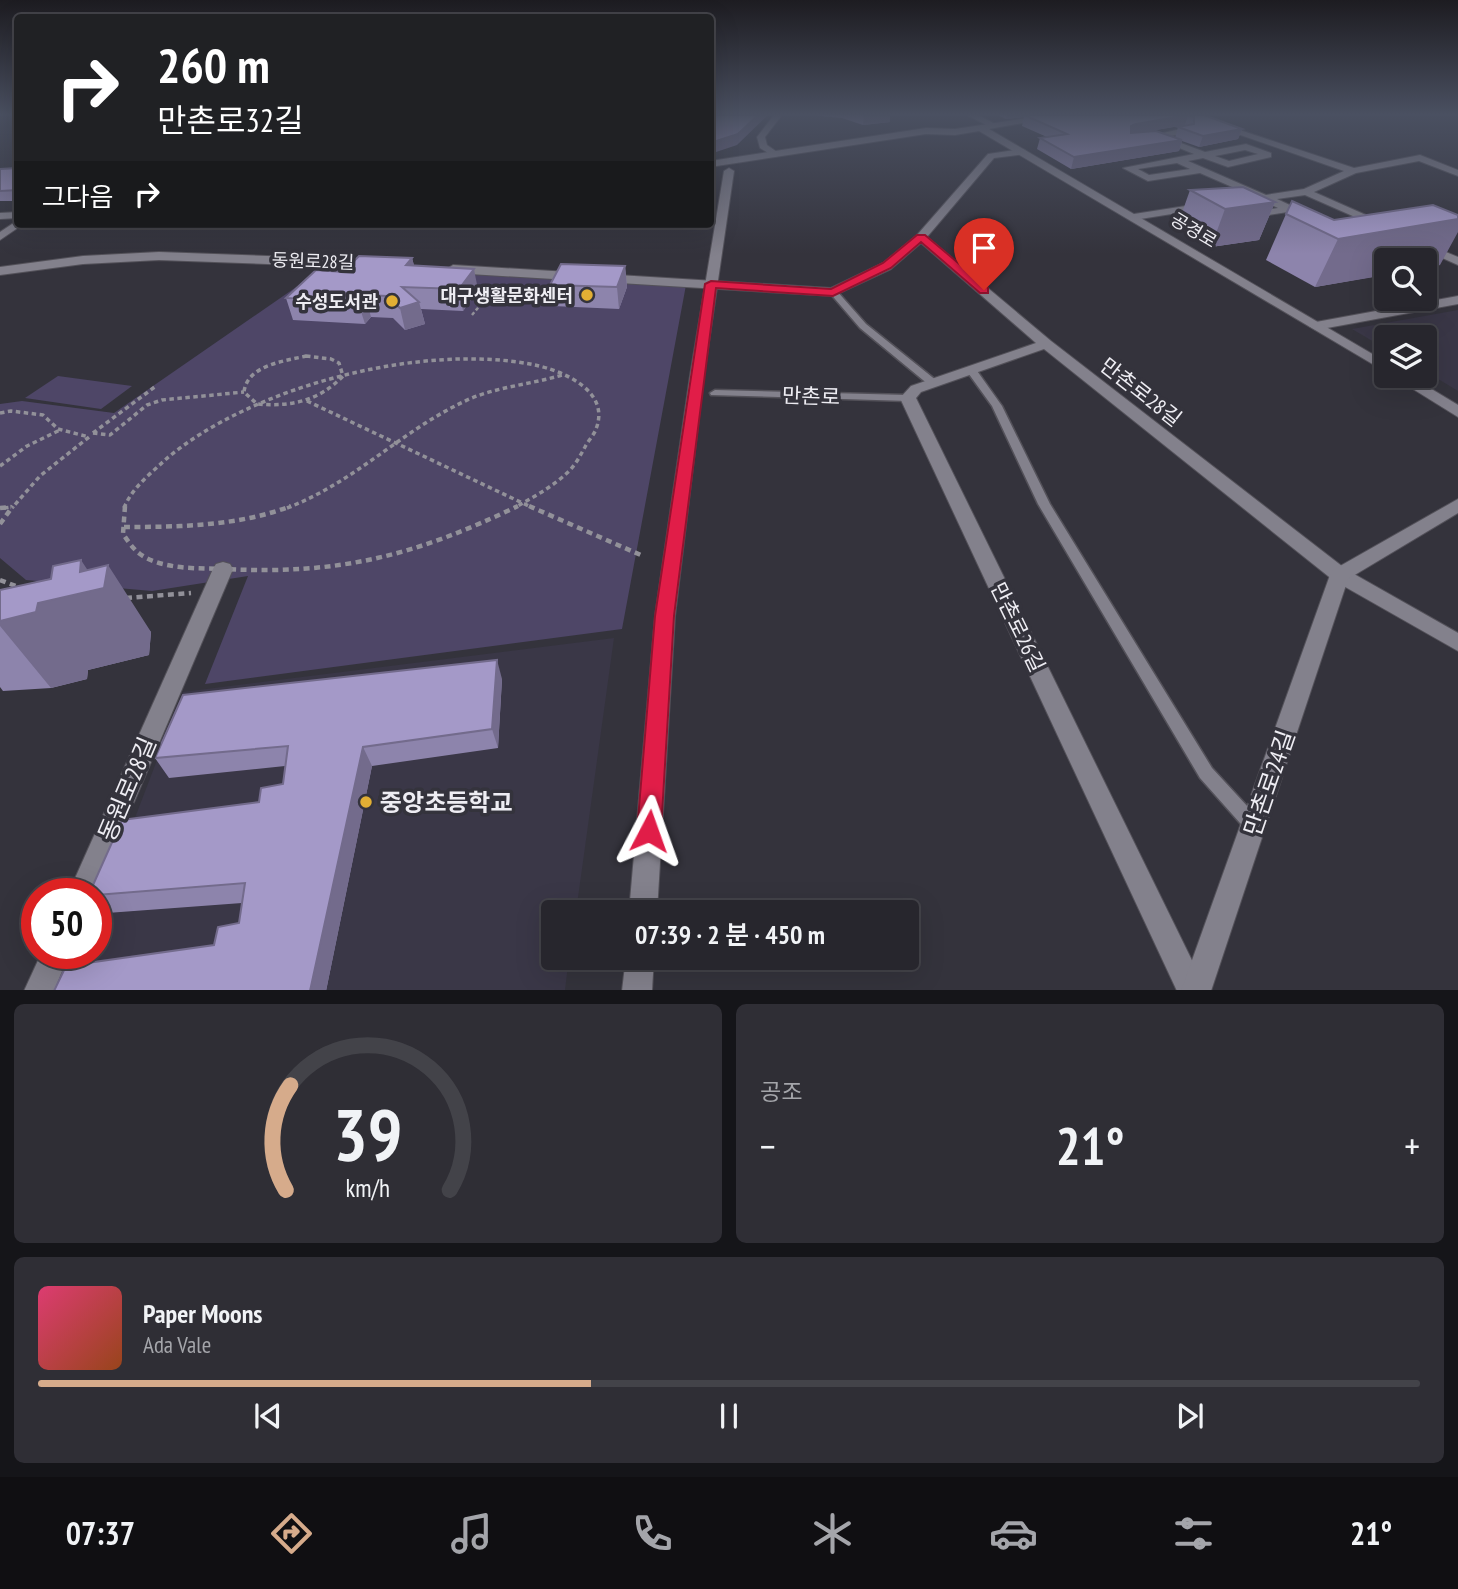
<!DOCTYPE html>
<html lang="ko">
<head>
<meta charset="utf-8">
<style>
	:root { --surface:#27262d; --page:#2f2e35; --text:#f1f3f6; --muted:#a4a5aa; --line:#434349; --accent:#d6ab8b }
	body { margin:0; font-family:"PT Sans Narrow","Noto Sans KR",sans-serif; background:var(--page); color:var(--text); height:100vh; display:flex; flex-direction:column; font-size:26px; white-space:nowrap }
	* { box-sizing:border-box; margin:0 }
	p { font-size:23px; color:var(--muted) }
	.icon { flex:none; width:38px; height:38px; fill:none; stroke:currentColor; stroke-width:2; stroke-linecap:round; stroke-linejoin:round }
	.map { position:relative; height:990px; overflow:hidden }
	.side { display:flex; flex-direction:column; gap:14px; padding:14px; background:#151519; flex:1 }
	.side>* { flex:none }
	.top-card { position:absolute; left:14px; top:14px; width:700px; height:214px; border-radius:7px; box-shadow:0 7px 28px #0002,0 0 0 2px var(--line); background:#202124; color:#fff; overflow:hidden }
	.buttons { position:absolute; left:1374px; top:248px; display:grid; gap:14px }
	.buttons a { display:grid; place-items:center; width:63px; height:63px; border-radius:7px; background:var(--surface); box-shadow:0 7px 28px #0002,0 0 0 2px var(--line); font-size:35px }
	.speed { position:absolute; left:21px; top:878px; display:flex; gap:14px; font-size:35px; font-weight:700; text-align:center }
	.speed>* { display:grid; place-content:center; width:91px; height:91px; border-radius:50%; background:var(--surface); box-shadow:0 7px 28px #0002,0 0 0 2px var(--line); line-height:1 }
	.speed .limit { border:10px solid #d22; background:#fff; color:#111 }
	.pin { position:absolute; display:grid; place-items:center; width:60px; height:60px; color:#fff; margin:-72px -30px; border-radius:50% 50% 50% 0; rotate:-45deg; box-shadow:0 0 7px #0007 }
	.pin .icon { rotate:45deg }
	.me { position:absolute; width:77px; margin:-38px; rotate:4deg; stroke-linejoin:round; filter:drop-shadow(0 0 5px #0008) }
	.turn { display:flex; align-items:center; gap:24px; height:147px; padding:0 28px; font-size:32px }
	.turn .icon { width:91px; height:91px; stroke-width:2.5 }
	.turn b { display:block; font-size:49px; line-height:60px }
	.then { display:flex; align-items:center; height:66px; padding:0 28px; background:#0003; gap:14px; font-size:26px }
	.big { font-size:52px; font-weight:600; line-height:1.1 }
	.side .card { flex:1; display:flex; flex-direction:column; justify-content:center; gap:10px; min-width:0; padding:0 24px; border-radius:10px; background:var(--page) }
	.side .dial { align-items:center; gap:0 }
	.dial svg { height:182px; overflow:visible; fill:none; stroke:var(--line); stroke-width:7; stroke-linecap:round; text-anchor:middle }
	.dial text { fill:var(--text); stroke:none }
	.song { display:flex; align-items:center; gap:21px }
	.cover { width:84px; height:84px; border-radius:10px; background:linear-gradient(135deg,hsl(340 70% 55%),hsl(20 70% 35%)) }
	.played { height:7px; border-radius:4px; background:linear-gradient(90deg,var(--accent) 40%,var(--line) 40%) }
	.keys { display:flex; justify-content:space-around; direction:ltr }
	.heat { display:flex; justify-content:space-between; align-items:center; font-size:38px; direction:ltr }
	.side .tiles { flex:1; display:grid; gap:14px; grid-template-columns:1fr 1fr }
	.card:last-child { grid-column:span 2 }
	.trip { position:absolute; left:541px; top:900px; width:378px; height:70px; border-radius:7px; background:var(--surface); box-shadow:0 7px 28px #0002,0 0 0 2px var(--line); font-weight:600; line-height:70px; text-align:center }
	.tab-bar { display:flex; height:112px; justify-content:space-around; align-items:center; background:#100f12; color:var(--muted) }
	.tab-bar .icon { width:49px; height:49px }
	.tab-bar .on { color:var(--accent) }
	.tab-bar b { font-size:32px; color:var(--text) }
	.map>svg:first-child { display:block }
</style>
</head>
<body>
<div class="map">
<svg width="1458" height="991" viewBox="0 0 1458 991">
	<rect width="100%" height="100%" fill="#34333c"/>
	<g fill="#3a3747">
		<path d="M1458 310V391L1425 371 1424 338H1386V349L1352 329Z"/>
		<path d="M614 638 576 912H553V957H569L565 990 69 991 83 954H96V920L183 692Z"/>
	</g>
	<g fill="#4e4667">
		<path d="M328 265 686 285 622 629 205 684 248 576 152 591 26 580 0 558V404L22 401 114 413Z"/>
		<path d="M58 376 132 386 101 409 25 398Z"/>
	</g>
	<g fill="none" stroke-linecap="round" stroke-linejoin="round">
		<defs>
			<g id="lane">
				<path d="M833 289 836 290 866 324 937 381V385H929L860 328 829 292Z"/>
				<path d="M971 367 975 368 1002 406 1050 504 1212 768 1260 820 1263 826 1260 832 1254 834 1248 832 1200 778 1038 504 992 406 966 370Z"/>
				<path d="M715 390 908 395 913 398 908 401 711 395 710 393Z"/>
			</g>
			<g id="street">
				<path d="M774 115H782L765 137 767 145 780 154 775 157 760 148 757 137Z"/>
				<path d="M967 115H978L999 126 992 128Z"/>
				<path d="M1183 115H1195L1354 168 1420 155 1458 170V176L1419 161 1356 173 1314 192 1384 223V227L1380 228 1305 195 1277 199 1294 207V211L1249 218 1245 217V213L1278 208 1263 201 1239 203V199L1253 196 1200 173 1148 181 1123 168 1194 154 1150 136 1185 128 1188 129V133L1165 137 1205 152 1246 144 1271 153V157L1228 167 1203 158 1188 161 1266 195 1304 189 1344 171ZM1245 150 1258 154 1229 161 1215 156ZM1177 163 1190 169 1149 175 1138 169Z"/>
				<path d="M1022 149 1025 150V154L994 158 927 237 1051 341 1347 570 1458 633V651L1333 580 1044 349 921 392 916 398 1207 991H1177L900 398 911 386 1036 343 921 243 891 269 833 296 453 273 447 269 453 265 831 288 883 263 917 235 988 154Z"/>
				<path d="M1205 203 1209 204V208L1134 220 1129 217 1134 214Z"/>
				<path d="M18 220V224L22 225 0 240V232Z"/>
				<path d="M1424 243 1458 257V265L1420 248 1418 246Z"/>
				<path d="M159 252 376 260 382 264 376 268 159 260 83 264 0 275V267L83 256Z"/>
				<path d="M1458 296V304L1316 330 1309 326 1316 322Z"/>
				<path d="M223 562 230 564 233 569 95 894H68L213 569 216 564Z"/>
				<path d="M41 954H69L54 991H24Z"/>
			</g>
			<g id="secondary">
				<path d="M1048 115H1068L989 129 1386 362V372L979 131 955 135 926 134 710 167V161L926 128 955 129Z"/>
				<path d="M729 168 734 171 704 376 675 616 657 912H629L655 616 690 376 724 171Z"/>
				<path d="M18 212V218L0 219V213Z"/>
				<path d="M1392 376H1410L1458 405V417Z"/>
				<path d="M1458 499V513L1348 579 1211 991H1181L1330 575 1333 570Z"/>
				<path d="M626 957H654L652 991H622Z"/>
			</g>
		</defs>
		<use href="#lane" stroke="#535159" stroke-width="3"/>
		<use href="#street" stroke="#535159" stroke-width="2"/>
		<use href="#secondary" stroke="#535159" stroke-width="2"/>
		<path stroke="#929199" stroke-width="2.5" stroke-dasharray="3.5 2.5" stroke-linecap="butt" d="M472 315 492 291 490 286"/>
		<g stroke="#929199" stroke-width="3.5" stroke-dasharray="4.5 3.5" stroke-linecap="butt">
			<path d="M306 356 331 359 339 363 343 376C319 401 291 407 257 404L244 392C247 365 285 361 306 356Z"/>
			<path d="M307 401 533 508"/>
			<path d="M0 413 11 411 43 415 58 429 89 437 40 476 12 508"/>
			<path d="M93 433 110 435 147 405 162 400 244 392"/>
			<path d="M93 433 156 386"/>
			<path d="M0 466 27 446 60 430"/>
			<path d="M4 508 11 507"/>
			<path d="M124 508C132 488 150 474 165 460 251 386 424 342 535 365 563 371 611 391 596 429 594 435 588 441 585 447 580 456 575 466 567 473 552 487 532 498 514 508"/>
			<path d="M287 508C355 482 400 432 463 402 493 387 529 385 562 375"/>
		</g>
		<g stroke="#929199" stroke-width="4.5" stroke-dasharray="6 4.5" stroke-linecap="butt">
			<path d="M125 506 123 534C128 541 133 549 140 554 162 570 199 568 224 569 339 575 414 556 518 506"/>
			<path d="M529 506 643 556"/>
			<path d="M0 508 11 507"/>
			<path d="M0 524 13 506"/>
			<path d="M124 527C180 527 239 526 291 506"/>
			<path d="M0 580 21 588"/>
			<path d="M126 598 191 593"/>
		</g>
		<use href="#lane" fill="#83818c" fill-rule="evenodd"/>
		<use href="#street" fill="#83818c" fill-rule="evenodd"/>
		<use href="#secondary" fill="#83818c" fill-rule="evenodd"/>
	</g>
	<g fill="#8d84ac" fill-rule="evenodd">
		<path d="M810 115H890V122L863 125 842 118Z"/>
		<path d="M997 115H1204L1242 129 1238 139 1199 147 1182 141 1179 151 1071 169 1037 149 1040 138 1047 137 1022 126 1024 117 1006 119ZM1185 125 1178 127 1175 138 1150 131Z"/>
		<path d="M18 168V201H0V169Z"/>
		<path d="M1190 190 1275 202 1259 240 1211 247 1177 227Z"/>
		<path d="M1286 214 1334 220 1440 265 1315 287 1266 260Z"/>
		<path d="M412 258 414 266 478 290 463 311 421 309 425 324 405 330 393 318 371 317 365 324 293 320 286 298 343 272Z"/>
		<path d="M625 266 627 287 619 309 553 306 550 285Z"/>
		<path d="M88 570 151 632 149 655 88 670 87 679 51 688 3 691 0 687V590Z"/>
		<path d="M502 679 498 748 372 766 326 991H54L214 945 239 923 242 903 107 913 96 903V894L259 802 283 784 285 766 169 778 155 758Z"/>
	</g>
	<g fill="#736b8c">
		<path d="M758 115H768L737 145 710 154V143Z"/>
		<path d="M864 115H890V122L863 125Z"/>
		<path d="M1007 115H1043H1024V117L1006 119Z"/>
		<path d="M1188 115 1185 125 1133 134 1128 136 1131 126 1136 124Z"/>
		<path d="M1242 129 1238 139 1199 147 1203 136Z"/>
		<path d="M1182 140 1179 151 1071 169 1074 157Z"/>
		<path d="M1275 202 1259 240 1211 247 1225 209Z"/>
		<path d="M1458 219V232L1440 265 1424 268V261H1386V275L1315 287 1338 239Z"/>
		<path d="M412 258 418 279 406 265Z"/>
		<path d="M625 266 627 287 619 309 617 287Z"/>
		<path d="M474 269 478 290 463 311 459 289Z"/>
		<path d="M365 295 371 317 365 324 358 302Z"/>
		<path d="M419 302 425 324 405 330 400 308Z"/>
		<path d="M81 560 100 589 108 565 151 632 149 655 88 670 87 679 51 688 0 626V600L38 603 80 572Z"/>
		<path d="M497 660 502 679 498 748 492 729Z"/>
		<path d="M363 747 372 766 326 991H310Z"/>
	</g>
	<g fill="#a499c8" stroke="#736b8c" stroke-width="2">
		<path d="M710 115H758L738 134 710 143Z"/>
		<path d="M1024 115H1204L1242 129 1203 136 1178 127 1194 124V117L1188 115 1136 124 1131 126V133L1156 131 1182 140 1074 157 1040 138 1067 134Z"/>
		<path d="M18 168 15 171H18V190L0 191V169Z"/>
		<path d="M1243 187 1275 202 1225 209 1190 190Z"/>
		<path d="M1292 201 1334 220 1433 205 1458 215V219L1338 239 1286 214Z"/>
		<path d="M359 256 412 258 406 265 474 269 459 289 402 287 419 302 400 308 387 296 365 295 358 302 286 298 316 270 343 272Z"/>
		<path d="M561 264 625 266 617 287 550 285Z"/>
		<path d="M81 560 80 572 108 565 104 588 38 603 36 612 0 621V590L51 579 53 566Z"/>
		<path d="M497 660 492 729 363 747 310 991H54L66 966 214 945 218 927 239 923 245 883 96 895 89 894 122 820 259 802 261 788 283 784 288 746 155 758 183 695Z"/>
	</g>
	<linearGradient id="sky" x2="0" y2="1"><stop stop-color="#1d1c21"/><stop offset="0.45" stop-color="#4a5061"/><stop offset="1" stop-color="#4a5061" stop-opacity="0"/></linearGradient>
	<rect width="1458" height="254" fill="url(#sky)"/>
	<path fill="#e11d48" stroke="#92132f" stroke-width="2" d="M917 235H925L988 288V293H980L921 242 891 268 833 296 716 288 674 616 661 831 657 839 649 842 641 839 637 831 655 616 705 284 711 281 831 289 883 263Z"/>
	<g fill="#e2af34" stroke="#34333c" stroke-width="2.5">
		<circle cx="587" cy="295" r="7"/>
		<circle cx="392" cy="301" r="7"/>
		<circle cx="366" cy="802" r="7"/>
	</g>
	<g text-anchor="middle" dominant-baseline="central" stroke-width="7" stroke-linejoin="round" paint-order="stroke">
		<g font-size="18" fill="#eeedf3" stroke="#34333c">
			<text transform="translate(1194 230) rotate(31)">공경로</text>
			<text transform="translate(313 261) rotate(2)">동원로28길</text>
		</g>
		<g font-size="18" font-weight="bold" fill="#eeedf3" stroke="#34333c" text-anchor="end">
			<text x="573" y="295">대구생활문화센터</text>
			<text x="378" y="301">수성도서관</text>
		</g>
		<g font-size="21" fill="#eeedf3" stroke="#34333c">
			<text transform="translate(1141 392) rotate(38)">만촌로28길</text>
			<text transform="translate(811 396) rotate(2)">만촌로</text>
			<text transform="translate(1018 627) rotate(64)">만촌로26길</text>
		</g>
		<g font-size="24" fill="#eeedf3" stroke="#34333c">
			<text transform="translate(1269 783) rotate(-71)">만촌로24길</text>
			<text transform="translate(127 789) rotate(-67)">동원로28길</text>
		</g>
		<g font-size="24" font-weight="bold" fill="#eeedf3" stroke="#34333c" text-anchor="start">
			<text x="380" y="802">중앙초등학교</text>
		</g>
	</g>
</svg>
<div class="buttons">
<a><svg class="icon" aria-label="search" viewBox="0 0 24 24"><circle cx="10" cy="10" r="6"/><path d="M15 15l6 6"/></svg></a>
<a><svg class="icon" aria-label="layers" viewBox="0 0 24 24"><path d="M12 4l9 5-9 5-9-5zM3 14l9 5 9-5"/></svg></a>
</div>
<div class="speed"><div class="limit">50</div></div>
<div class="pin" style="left:984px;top:290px;background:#d93025"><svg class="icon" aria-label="arrive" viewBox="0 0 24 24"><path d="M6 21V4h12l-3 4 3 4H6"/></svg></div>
<svg class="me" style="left:649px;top:831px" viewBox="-20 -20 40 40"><path d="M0-17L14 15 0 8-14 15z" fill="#e11d48" stroke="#fff" stroke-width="4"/></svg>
<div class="trip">07:39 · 2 분 · 450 m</div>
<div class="top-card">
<div class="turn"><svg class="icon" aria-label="right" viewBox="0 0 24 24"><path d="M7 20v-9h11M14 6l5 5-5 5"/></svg><div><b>260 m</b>만촌로32길</div></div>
<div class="then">그다음<svg class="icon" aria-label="right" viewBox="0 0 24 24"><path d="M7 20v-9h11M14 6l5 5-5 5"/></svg></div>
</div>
</div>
<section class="side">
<div class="tiles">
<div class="card dial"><svg viewBox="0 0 100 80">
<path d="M14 69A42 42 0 1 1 86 69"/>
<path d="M14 69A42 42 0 0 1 16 23" stroke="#d6ab8b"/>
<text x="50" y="56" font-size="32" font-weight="700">39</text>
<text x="50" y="72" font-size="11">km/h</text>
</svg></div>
<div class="card"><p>공조</p>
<div class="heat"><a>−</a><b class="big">21°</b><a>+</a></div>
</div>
<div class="card">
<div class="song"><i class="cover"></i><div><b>Paper Moons</b><p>Ada Vale</p></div></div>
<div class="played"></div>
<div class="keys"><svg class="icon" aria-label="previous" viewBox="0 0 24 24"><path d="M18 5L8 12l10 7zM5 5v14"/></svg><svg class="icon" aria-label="pause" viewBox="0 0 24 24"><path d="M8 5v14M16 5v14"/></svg><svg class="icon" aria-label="next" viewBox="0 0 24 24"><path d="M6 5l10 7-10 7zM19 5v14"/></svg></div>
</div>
</div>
</section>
<nav class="tab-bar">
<b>07:37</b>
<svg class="icon on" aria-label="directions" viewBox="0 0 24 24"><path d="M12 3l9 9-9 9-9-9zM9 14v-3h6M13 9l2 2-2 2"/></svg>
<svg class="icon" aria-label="music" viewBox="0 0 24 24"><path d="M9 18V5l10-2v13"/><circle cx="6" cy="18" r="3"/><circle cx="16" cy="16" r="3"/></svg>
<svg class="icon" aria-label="phone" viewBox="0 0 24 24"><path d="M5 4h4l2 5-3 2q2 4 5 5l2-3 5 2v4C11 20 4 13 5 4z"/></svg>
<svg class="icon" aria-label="climate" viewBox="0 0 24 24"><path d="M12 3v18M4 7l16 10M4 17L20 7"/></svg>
<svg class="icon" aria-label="car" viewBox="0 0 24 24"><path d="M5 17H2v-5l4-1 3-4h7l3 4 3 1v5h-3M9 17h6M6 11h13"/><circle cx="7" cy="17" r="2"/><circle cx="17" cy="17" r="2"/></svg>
<svg class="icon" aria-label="filters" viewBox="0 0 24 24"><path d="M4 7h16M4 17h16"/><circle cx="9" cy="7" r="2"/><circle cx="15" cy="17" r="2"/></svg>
<b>21°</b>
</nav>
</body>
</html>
